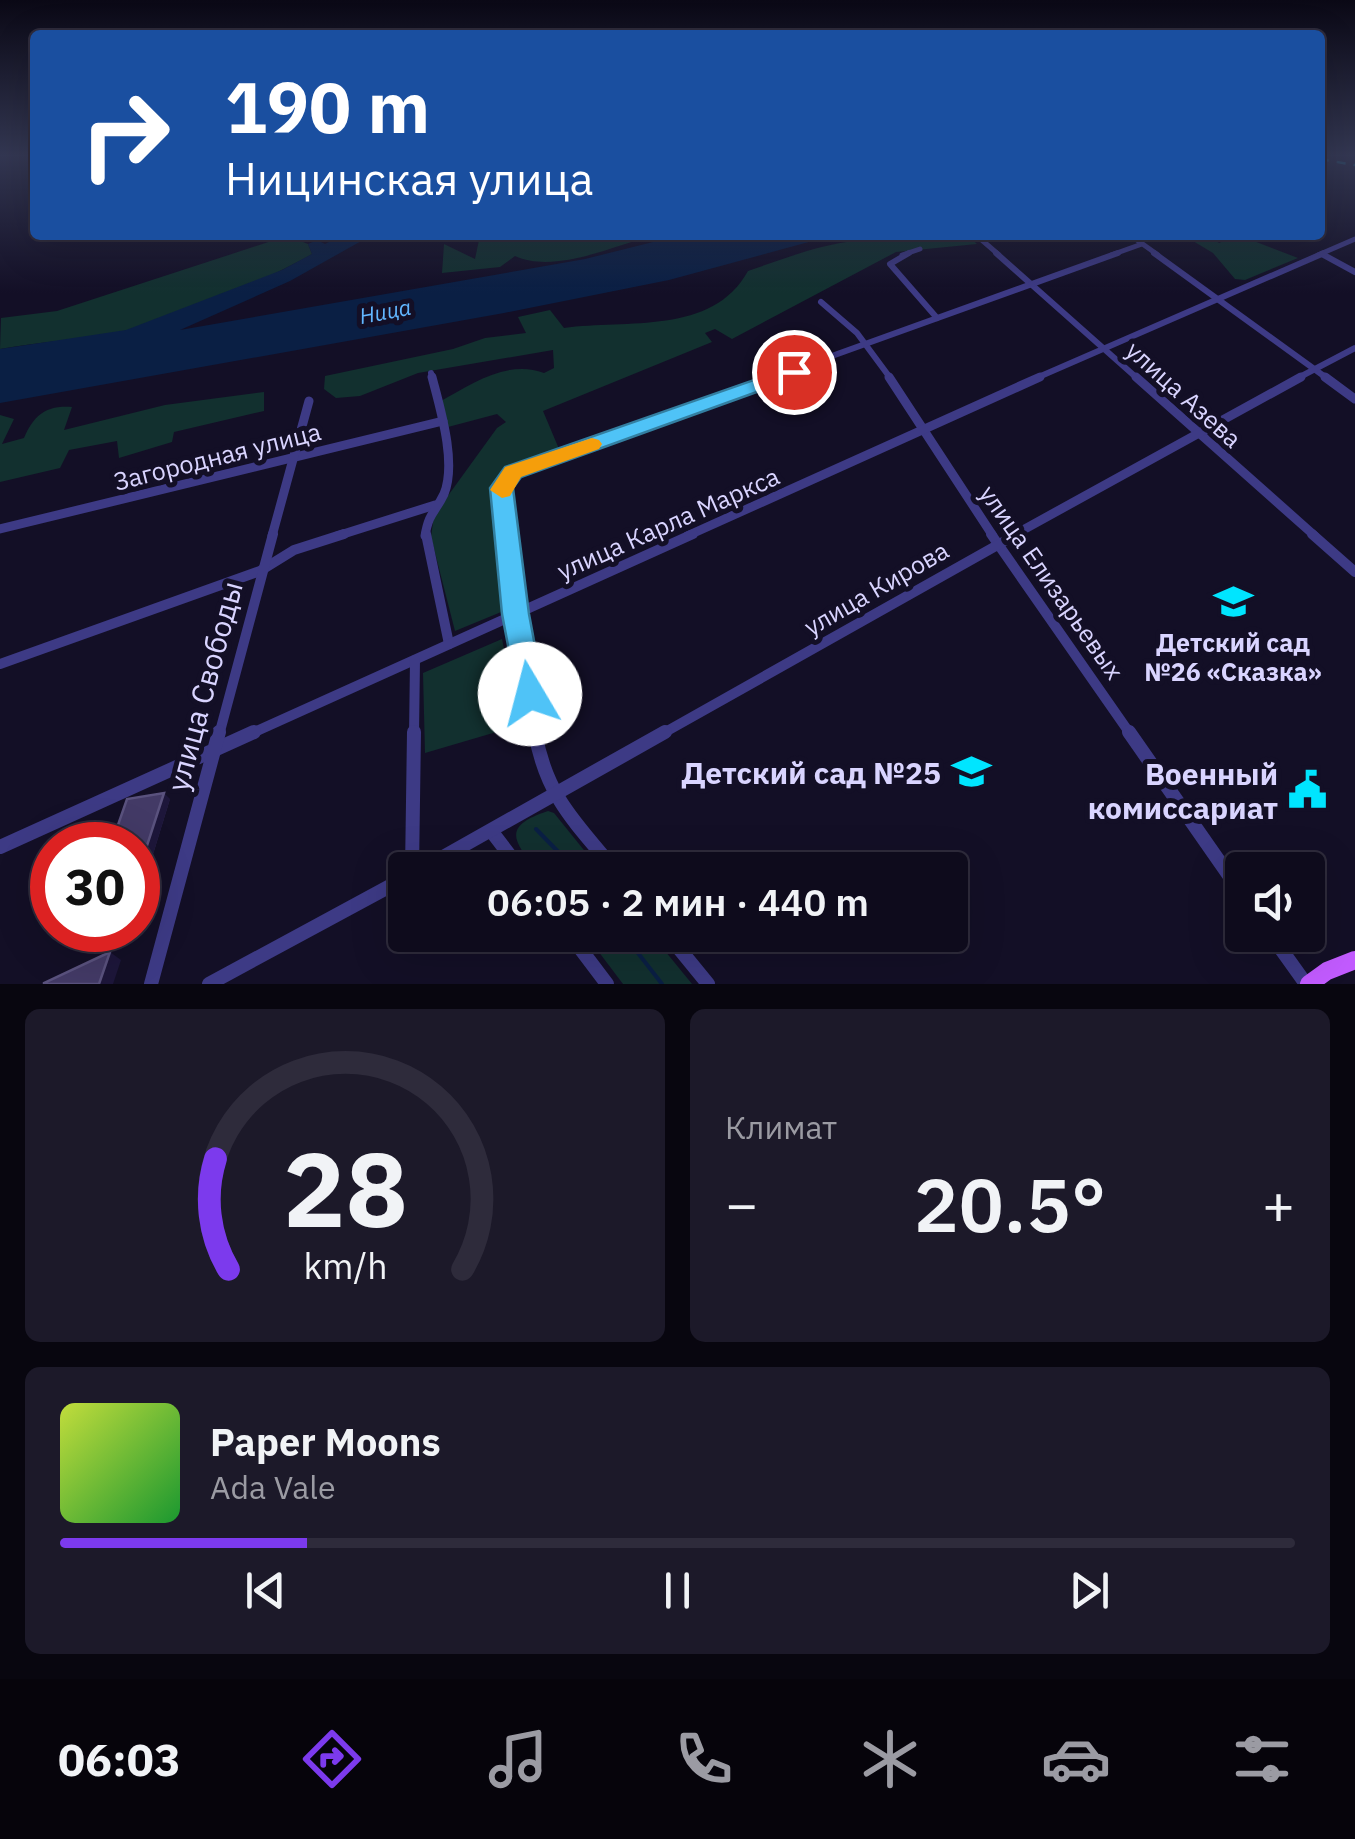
<!DOCTYPE html>
<html lang="ru">
<head>
<meta charset="utf-8">
<style>
	:root { --surface:#0e0b1c; --page:#1c1929; --text:#f1f3f6; --muted:#9b9ba3; --line:#2e2b3b; --accent:#7c3aed }
	body { margin:0; font-family:"IBM Plex Sans",sans-serif; background:var(--page); color:var(--text); height:100vh; display:flex; flex-direction:column; font-size:38px; white-space:nowrap }
	* { box-sizing:border-box; margin:0 }
	p { font-size:32px; color:var(--muted) }
	.icon { flex:none; width:55px; height:55px; fill:none; stroke:currentColor; stroke-width:2; stroke-linecap:round; stroke-linejoin:round }
	.map { position:relative; height:984px; overflow:hidden }
	.panel { display:flex; flex-direction:column; gap:25px; padding:25px; background:#08060f; flex:1 }
	.panel>* { flex:none }
	.banner { position:absolute; left:30px; top:30px; width:1295px; height:210px; border-radius:10px; box-shadow:0 10px 40px #0002,0 0 0 2px var(--line); background:#1a4fa0; color:#fff; overflow:hidden }
	.buttons { position:absolute; left:1225px; top:852px; display:grid; gap:20px }
	.buttons a { display:grid; place-items:center; width:100px; height:100px; border-radius:10px; background:var(--surface); box-shadow:0 10px 40px #0002,0 0 0 2px var(--line); font-size:50px }
	.speed { position:absolute; left:30px; top:822px; display:flex; gap:20px; font-size:50px; font-weight:700; text-align:center }
	.speed>* { display:grid; place-content:center; width:130px; height:130px; border-radius:50%; background:var(--surface); box-shadow:0 10px 40px #0002,0 0 0 2px var(--line); line-height:1 }
	.speed .limit { border:15px solid #d22; background:#fff; color:#111 }
	.pin { position:absolute; display:grid; place-items:center; width:85px; height:85px; color:#fff; margin:-42px; border:5px solid #fff; border-radius:50%; box-shadow:0 2px 10px #0007 }
	.me { position:absolute; width:110px; margin:-55px; rotate:352deg; stroke-linejoin:round; filter:drop-shadow(0 0 8px #0008) }
	.turn { display:flex; align-items:center; gap:35px; height:210px; padding:0 30px; font-size:45px }
	.turn .icon { width:130px; height:130px; stroke-width:2.5 }
	.turn b { display:block; font-size:70px; line-height:85px }
	.big { font-size:75px; font-weight:600; line-height:1.1 }
	.panel .tile { flex:1; display:flex; flex-direction:column; justify-content:center; gap:15px; min-width:0; padding:0 35px; border-radius:15px; background:var(--page) }
	.panel .dial { align-items:center; gap:0 }
	.dial svg { height:260px; overflow:visible; fill:none; stroke:var(--line); stroke-width:7; stroke-linecap:round; text-anchor:middle }
	.dial text { fill:var(--text); stroke:none }
	.song { display:flex; align-items:center; gap:30px }
	.cover { width:120px; height:120px; border-radius:15px; background:linear-gradient(135deg,hsl(70 70% 55%),hsl(130 70% 35%)) }
	.played { height:10px; border-radius:5px; background:linear-gradient(90deg,var(--accent) 20%,var(--line) 20%) }
	.keys { display:flex; justify-content:space-around; direction:ltr }
	.heat { display:flex; justify-content:space-between; align-items:center; font-size:55px; direction:ltr }
	.panel .tiles { flex:1; display:grid; gap:25px; grid-template-columns:1fr 1fr }
	.tile:last-child { grid-column:span 2 }
	.trip { position:absolute; left:388px; top:852px; width:580px; height:100px; border-radius:10px; background:var(--surface); box-shadow:0 10px 40px #0002,0 0 0 2px var(--line); font-weight:600; line-height:100px; text-align:center }
	.tabs { display:flex; height:160px; justify-content:space-around; align-items:center; background:#06040b; color:var(--muted) }
	.tabs .icon { width:70px; height:70px }
	.tabs .on { color:var(--accent) }
	.tabs b { font-size:45px; color:var(--text) }
	.map>svg:first-child { display:block }
</style>
</head>
<body>
<div class="map">
<svg width="1355" height="984" viewBox="0 0 1355 984">
	<rect width="100%" height="100%" fill="#130f26"/>
	<g fill="#12302f">
		<path d="M495 235H654C613 246 555 274 515 256L500 267 442 273 444 244 475 259 479 240Z"/>
		<path d="M932 235H967L977 244 896 252 732 339 715 329 705 333 712 342 543 411 559 449 512 466 493 488 506 610 455 631 431 537 434 515 497 428 506 422 497 414 448 427 441 401C471 384 508 359 544 373L554 368 553 350 418 373 360 396 336 398 324 389 325 376 453 349 485 338 526 333 518 317 550 310 564 328C627 319 712 336 748 271 783 259 818 245 855 241 881 238 906 241 932 235Z"/>
		<path d="M1183 235H1208L1219 243 1238 235 1298 258 1245 280 1235 279 1213 253Z"/>
		<path d="M287 236 308 244 312 254C264 281 178 319 124 331 83 339 41 342 0 349L1 318 57 311Z"/>
		<path d="M264 392V411L174 432 172 442 119 458 117 441 69 450 60 468 0 482V415L14 419 2 444 24 438C34 415 46 405 72 407L64 430 165 405Z"/>
		<path d="M502 639 520 725 425 753 423 673Z"/>
		<path d="M548 811 554 813 600 870H536C512 839 503 826 548 811Z"/>
		<path d="M586 935H652L692 984H623Z"/>
	</g>
	<path fill="#0a1f44" d="M343 235H372L290 281 180 330 585 259 681 235H868L827 237 669 280 504 313 0 403V349L126 330 282 270 312 254 308 244 317 240 325 244Z"/>
	<g fill="none" stroke-linecap="round" stroke-linejoin="round">
		<g stroke="#0a1f44" stroke-width="4">
			<path d="M536 829 576 870"/>
			<path d="M624 935 662 984"/>
		</g>
		<g stroke="#3d3a85" stroke-width="5">
			<path d="M976 235 999 255"/>
			<path d="M1130 235 1158 255"/>
			<path d="M902 255 920 249"/>
			<path d="M1111 255 1142 244"/>
			<path d="M1318 255 1355 239"/>
		</g>
		<g stroke="#3d3a85" stroke-width="6">
			<path d="M909 253 890 264 937 318"/>
			<path d="M996 253 1138 379"/>
			<path d="M1154 253 1328 379"/>
			<path d="M1322 254 1355 272"/>
			<path d="M821 302 857 333 891 379"/>
			<path d="M431 373 433 379"/>
			<path d="M768 379 1118 253"/>
			<path d="M1034 379 1324 253"/>
			<path d="M1296 379 1355 348"/>
		</g>
		<g stroke="#3d3a85" stroke-width="9">
			<path d="M889 377 993 536"/>
			<path d="M1136 377 1315 536"/>
			<path d="M1325 377 1355 399"/>
			<path d="M0 529 443 421"/>
			<path d="M272 536 309 401"/>
			<path d="M337 536 435 505"/>
			<path d="M425 536C429 512 435 513 444 494 457 463 440 408 432 377"/>
			<path d="M506 536 501 487 513 472 775 377"/>
			<path d="M687 536 1040 377"/>
			<path d="M1012 536 1301 377"/>
		</g>
		<g stroke="#3d3a85" stroke-width="10">
			<path d="M426 534 449 644"/>
			<path d="M506 534 536 735"/>
			<path d="M991 534 1131 735"/>
			<path d="M1312 534 1355 572"/>
			<path d="M0 664 260 571 294 550 344 534"/>
			<path d="M219 735 273 534"/>
			<path d="M248 735 693 534"/>
			<path d="M414 735 415 660"/>
			<path d="M660 735 1017 534"/>
		</g>
		<g stroke="#3d3a85" stroke-width="14">
			<path d="M535 732C546 796 575 822 615 870"/>
			<path d="M1129 732 1242 894"/>
			<path d="M492 832 521 870"/>
			<path d="M0 847 254 732"/>
			<path d="M412 870 414 732"/>
			<path d="M420 870 665 732"/>
			<path d="M570 935 607 984"/>
			<path d="M668 935 708 984"/>
			<path d="M1271 935 1306 984"/>
			<path d="M151 984 219 732"/>
			<path d="M209 984 405 878"/>
		</g>
		<path stroke="#c25bff" stroke-width="18" d="M1309 984 1327 971 1355 960"/>
		<path stroke="#00e5ff" stroke-width="2.5" stroke-dasharray="9 8" stroke-linecap="butt" d="M1320 159 1355 165"/>
	</g>
	<path fill="#312854" d="M170 799 150 864 138 866V845Z"/>
	<g fill="#1d163a">
		<path d="M164 793 170 799 150 864 143 858Z"/>
		<path d="M110 952 121 960 113 984H99Z"/>
	</g>
	<g fill="#433a66" stroke="#5a527e" stroke-width="2.5">
		<path d="M164 793 143 858 138 859V845H111L127 799Z"/>
		<path d="M110 952 99 984H44V983Z"/>
	</g>
	<linearGradient id="sky" x2="0" y2="1"><stop stop-color="#0a0815"/><stop offset="0.53" stop-color="#333752"/><stop offset="1" stop-color="#333752" stop-opacity="0"/></linearGradient>
	<rect width="1355" height="293" fill="url(#sky)"/>
	<path fill="#4fc3f7" stroke="#337fa1" stroke-width="2.5" d="M794 366 804 372 801 376 521 477 513 488 529 614 544 694 540 703 530 707 519 703 502 614 490 488 505 467Z"/>
	<path fill="#f59e0b" d="M592 438 599 440 602 444 599 449 521 477 510 496 502 498 490 490 505 467Z"/>
	<defs>
		<symbol id="school-bare" viewBox="-9 -9 18 18"><path d="M0-5L7-2L0 1L-7-2ZM-4 1L0 2.5L4 1V4Q0 6-4 4Z" fill="#00e5ff" stroke="#130f26" stroke-width="2.5" paint-order="stroke"/></symbol>
		<symbol id="civic-bare" viewBox="-9 -9 18 18"><path d="M-.6-6.5H3V-4.5H.6V-3L4-1V1h2V6H-6V1h2V-1L-.6-3ZM-1.2 2.5V6h2.4V2.5Z" fill="#00e5ff" stroke="#130f26" stroke-width="2.5" paint-order="stroke"/></symbol>
	</defs>
	<g fill-rule="evenodd">
		<use href="#school-bare" x="1206" y="574" width="55" height="55"/>
		<use href="#school-bare" x="944" y="744" width="55" height="55"/>
		<use href="#civic-bare" x="1280" y="762" width="55" height="55"/>
	</g>
	<g text-anchor="middle" dominant-baseline="central" stroke-width="10" stroke-linejoin="round" paint-order="stroke">
		<g font-size="22" font-style="italic" fill="#62b6ff" stroke="#130f26">
			<text transform="translate(385 311) rotate(-11)">Ница</text>
		</g>
		<g font-size="25" fill="#d9d4ff" stroke="#130f26">
			<text transform="translate(1184 394) rotate(42)">улица Азева</text>
			<text transform="translate(217 456) rotate(-14)">Загородная улица</text>
			<text transform="translate(668 523) rotate(-24)">улица Карла Маркса</text>
			<text transform="translate(1052 582) rotate(55)">улица Елизарьевых</text>
			<text transform="translate(876 588) rotate(-30)">улица Кирова</text>
		</g>
		<g font-size="25" font-weight="bold" fill="#d9d4ff" stroke="#130f26">
			<text x="1233" y="642">Детский сад<tspan x="1233" dy="29">№26 «Сказка»</tspan></text>
		</g>
		<g font-size="30" fill="#d9d4ff" stroke="#130f26">
			<text transform="translate(204 686) rotate(-75)">улица Свободы</text>
		</g>
		<g font-size="30" font-weight="bold" fill="#d9d4ff" stroke="#130f26" text-anchor="end">
			<text x="941" y="772">Детский сад №25</text>
			<text x="1278" y="773">Военный<tspan x="1278" dy="34">комиссариат</tspan></text>
		</g>
	</g>
</svg>
<div class="buttons">
<a><svg class="icon" aria-label="sound" viewBox="0 0 24 24"><path d="M4 9h4l5-4v14l-5-4H4zM17 9q2 3 0 6"/></svg></a>
</div>
<div class="speed"><div class="limit">30</div></div>
<div class="pin" style="left:794px;top:372px;background:#d93025"><svg class="icon" aria-label="arrive" viewBox="0 0 24 24"><path d="M6 21V4h12l-3 4 3 4H6"/></svg></div>
<svg class="me" style="left:530px;top:694px" viewBox="-20 -20 40 40"><circle r="19" fill="#fff"/><path d="M0-13L10 11 0 6-10 11z" fill="#4fc3f7"/></svg>
<div class="trip">06:05 · 2 мин · 440 m</div>
<div class="banner">
<div class="turn"><svg class="icon" aria-label="right" viewBox="0 0 24 24"><path d="M7 20v-9h11M14 6l5 5-5 5"/></svg><div><b>190 m</b>Ницинская улица</div></div>
</div>
</div>
<section class="panel">
<div class="tiles">
<div class="tile dial"><svg viewBox="0 0 100 80">
<path d="M14 69A42 42 0 1 1 86 69"/>
<path d="M14 69A42 42 0 0 1 10 35" stroke="#7c3aed"/>
<text x="50" y="56" font-size="32" font-weight="700">28</text>
<text x="50" y="72" font-size="11">km/h</text>
</svg></div>
<div class="tile"><p>Климат</p>
<div class="heat"><a>−</a><b class="big">20.5°</b><a>+</a></div>
</div>
<div class="tile">
<div class="song"><i class="cover"></i><div><b>Paper Moons</b><p>Ada Vale</p></div></div>
<div class="played"></div>
<div class="keys"><svg class="icon" aria-label="previous" viewBox="0 0 24 24"><path d="M18 5L8 12l10 7zM5 5v14"/></svg><svg class="icon" aria-label="pause" viewBox="0 0 24 24"><path d="M8 5v14M16 5v14"/></svg><svg class="icon" aria-label="next" viewBox="0 0 24 24"><path d="M6 5l10 7-10 7zM19 5v14"/></svg></div>
</div>
</div>
</section>
<nav class="tabs">
<b>06:03</b>
<svg class="icon on" aria-label="directions" viewBox="0 0 24 24"><path d="M12 3l9 9-9 9-9-9zM9 14v-3h6M13 9l2 2-2 2"/></svg>
<svg class="icon" aria-label="music" viewBox="0 0 24 24"><path d="M9 18V5l10-2v13"/><circle cx="6" cy="18" r="3"/><circle cx="16" cy="16" r="3"/></svg>
<svg class="icon" aria-label="phone" viewBox="0 0 24 24"><path d="M5 4h4l2 5-3 2q2 4 5 5l2-3 5 2v4C11 20 4 13 5 4z"/></svg>
<svg class="icon" aria-label="climate" viewBox="0 0 24 24"><path d="M12 3v18M4 7l16 10M4 17L20 7"/></svg>
<svg class="icon" aria-label="car" viewBox="0 0 24 24"><path d="M5 17H2v-5l4-1 3-4h7l3 4 3 1v5h-3M9 17h6M6 11h13"/><circle cx="7" cy="17" r="2"/><circle cx="17" cy="17" r="2"/></svg>
<svg class="icon" aria-label="filters" viewBox="0 0 24 24"><path d="M4 7h16M4 17h16"/><circle cx="9" cy="7" r="2"/><circle cx="15" cy="17" r="2"/></svg>
</nav>
</body>
</html>
